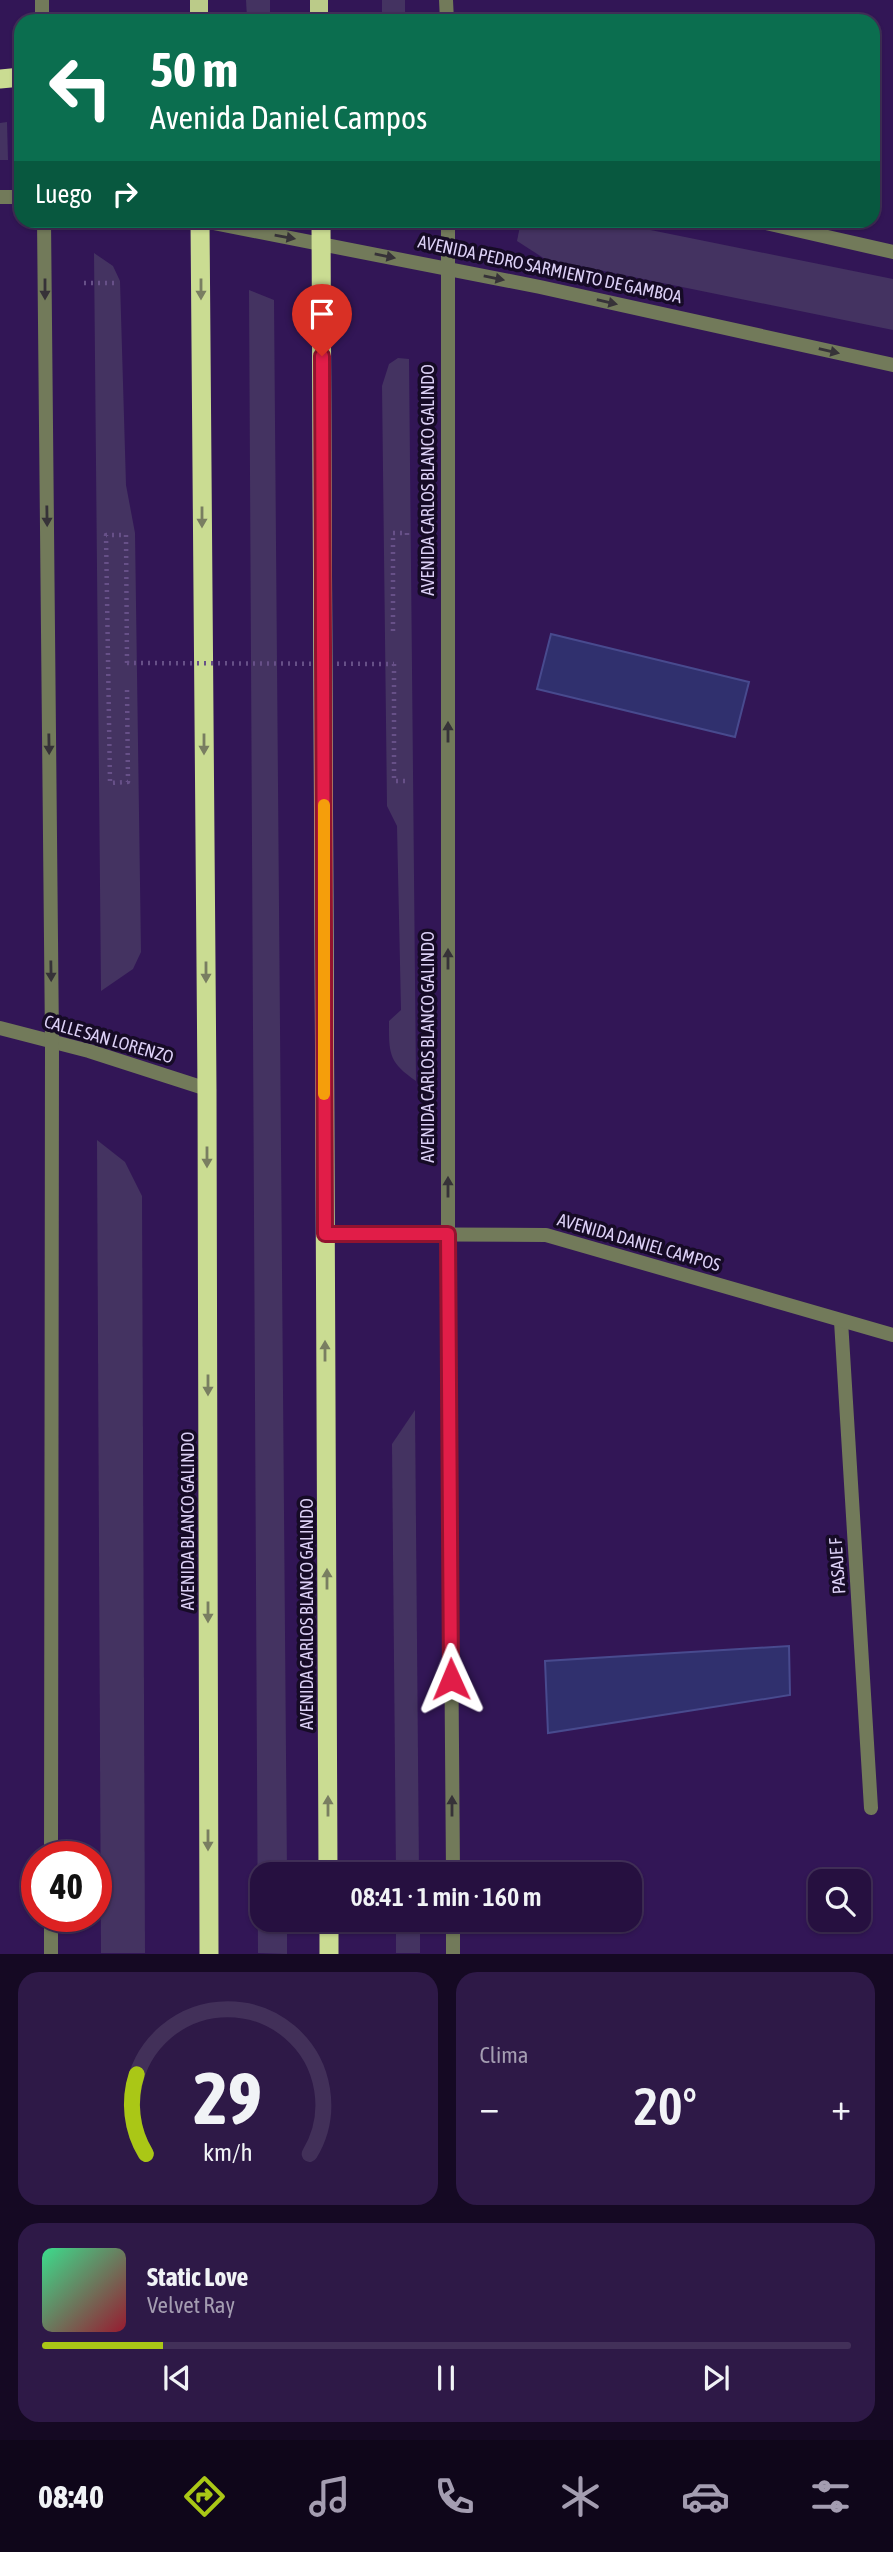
<!DOCTYPE html>
<html lang="es">
<head>
<meta charset="utf-8">
<style>
	:root { --surface:#261040; --page:#2e1947; --text:#f1f3f6; --muted:#a49db1; --line:#423059; --accent:#aac716 }
	body { margin:0; font-family:"Asap Condensed",sans-serif; background:var(--page); color:var(--text); height:100vh; display:flex; flex-direction:column; font-size:26px; white-space:nowrap }
	* { box-sizing:border-box; margin:0 }
	p { font-size:23px; color:var(--muted) }
	.icon { flex:none; width:38px; height:38px; fill:none; stroke:currentColor; stroke-width:2; stroke-linecap:round; stroke-linejoin:round }
	.map { position:relative; height:1954px; overflow:hidden }
	.details { display:flex; flex-direction:column; gap:18px; padding:18px; background:#150923; flex:1 }
	.details>* { flex:none }
	.guide { position:absolute; left:14px; top:14px; width:866px; height:214px; border-radius:21px; box-shadow:0 2px 5px #0004,0 0 0 2px var(--line); background:#0b6e4f; color:#fff; overflow:hidden }
	.fabs { position:absolute; left:808px; top:1869px; display:grid; gap:14px }
	.fabs a { display:grid; place-items:center; width:63px; height:63px; border-radius:14px; background:var(--surface); box-shadow:0 2px 5px #0004,0 0 0 2px var(--line); font-size:35px }
	.speed { position:absolute; left:21px; top:1841px; display:flex; gap:14px; font-size:35px; font-weight:700; text-align:center }
	.speed>* { display:grid; place-content:center; width:91px; height:91px; border-radius:50%; background:var(--surface); box-shadow:0 2px 5px #0004,0 0 0 2px var(--line); line-height:1 }
	.speed .limit { border:10px solid #d22; background:#fff; color:#111 }
	.pin { position:absolute; display:grid; place-items:center; width:60px; height:60px; color:#fff; margin:-72px -30px; border-radius:50% 50% 50% 0; rotate:-45deg; box-shadow:0 0 7px #0007 }
	.pin .icon { rotate:45deg }
	.me { position:absolute; width:77px; margin:-38px; rotate:359deg; stroke-linejoin:round; filter:drop-shadow(0 0 5px #0008) }
	.turn { display:flex; align-items:center; gap:24px; height:147px; padding:0 21px; font-size:32px }
	.turn .icon { width:91px; height:91px; stroke-width:2.5 }
	.turn b { display:block; font-size:49px; line-height:60px }
	.then { display:flex; align-items:center; height:66px; padding:0 21px; background:#0003; gap:14px; font-size:26px }
	.big { font-size:52px; font-weight:600; line-height:1.1 }
	.details .card { flex:1; display:flex; flex-direction:column; justify-content:center; gap:10px; min-width:0; padding:0 24px; border-radius:21px; background:var(--page) }
	.details .dial { align-items:center; gap:0 }
	.dial svg { height:182px; overflow:visible; fill:none; stroke:var(--line); stroke-width:7; stroke-linecap:round; text-anchor:middle }
	.dial text { fill:var(--text); stroke:none }
	.song { display:flex; align-items:center; gap:21px }
	.cover { width:84px; height:84px; border-radius:10px; background:linear-gradient(135deg,hsl(150 70% 55%),hsl(350 70% 35%)) }
	.played { height:7px; border-radius:4px; background:linear-gradient(90deg,var(--accent) 15%,var(--line) 15%) }
	.keys { display:flex; justify-content:space-around; direction:ltr }
	.heat { display:flex; justify-content:space-between; align-items:center; font-size:38px; direction:ltr }
	.details .tiles { flex:1; display:grid; gap:18px; grid-template-columns:1fr 1fr }
	.card:last-child { grid-column:span 2 }
	.trip { position:absolute; left:250px; top:1862px; width:392px; height:70px; border-radius:21px; background:var(--surface); box-shadow:0 2px 5px #0004,0 0 0 2px var(--line); font-weight:600; line-height:70px; text-align:center }
	.menu { display:flex; height:112px; justify-content:space-around; align-items:center; background:#0f061a; color:var(--muted) }
	.menu .icon { width:49px; height:49px }
	.menu .selected { color:var(--accent) }
	.menu b { font-size:32px; color:var(--text) }
	.map>svg:first-child { display:block }
</style>
</head>
<body>
<div class="map">
<svg width="893" height="1954" viewBox="0 0 893 1954">
	<rect width="100%" height="100%" fill="#321656"/>
	<g fill="#443361">
		<path d="M246 0H270V21L247 18Z"/>
		<rect x="382" y="0" width="23" height="21"/>
		<path d="M7 122 8 160H0V123Z"/>
		<path d="M521 221H606L893 279V330L545 259 517 241Z"/>
		<path d="M94 253 113 266 120 281 126 485 135 533 141 952 133 969 101 991Z"/>
		<path d="M249 290 274 300 287 1874H262V1920H287V1954L258 1953Z"/>
		<path d="M398 358 409 359 416 1081C388 1062 389 1053 389 1021L401 1010 397 826 387 806 382 386 389 364Z"/>
		<path d="M97 1140 125 1162 142 1196 145 1953H101Z"/>
		<path d="M415 1410 419 1874H396L392 1444Z"/>
		<rect x="396" y="1920" width="24" height="33"/>
	</g>
	<g fill="#30306e" stroke="#484a8e" stroke-width="2">
		<path d="M551 634 749 682 735 737 537 689Z"/>
		<path d="M789 1646 790 1695 548 1733 545 1661Z"/>
	</g>
	<g fill="none" stroke-linecap="round" stroke-linejoin="round">
		<g stroke="#675088" stroke-width="4.5" stroke-dasharray="2 5" stroke-linecap="butt">
			<path d="M84 283H114"/>
			<path d="M393 631V533H407V537"/>
			<path d="M127 663 126 535H106L110 783 128 782 127 689"/>
			<path d="M394 664V781H408"/>
		</g>
		<path stroke="#727a5a" stroke-width="14" d="M841 1321 871 1808"/>
		<g stroke="#727a5a" stroke-width="14">
			<path d="M0 1028 89 1051 207 1089"/>
			<path d="M325 1234 546 1235 893 1335"/>
		</g>
		<g stroke="#727a5a" stroke-width="14">
			<path d="M42 0V21"/>
			<path d="M446 0 447 21"/>
			<path d="M0 197H21"/>
			<path d="M44 220 52 1042 51 1857"/>
			<path d="M198 220 540 287 893 365"/>
			<path d="M448 220V1234L453 1874"/>
			<path d="M753 220 893 252"/>
			<path d="M453 1920V1954"/>
			<path d="M51 1954V1916"/>
		</g>
		<g stroke="#bbcb89" stroke-width="18">
			<path d="M199 0V21"/>
			<path d="M319 0V21"/>
		</g>
		<g stroke="#cadc92" stroke-width="19">
			<path d="M0 79 21 77"/>
			<path d="M200 220 207 1089 209 1954"/>
			<path d="M321 220 328 1874"/>
			<path d="M329 1920V1954"/>
		</g>
		<path stroke="#675088" stroke-width="4.5" stroke-dasharray="2 5" stroke-linecap="butt" d="M127 663 394 664"/>
	</g>
	<defs><path id="oneway-solid" d="M-6-.8H1V-3.2L6.5 0L1 3.2V.8H-6Z" transform="scale(1.75)"/></defs>
	<g fill="#363238">
		<use href="#oneway-solid" transform="translate(285 237) rotate(10)"/>
		<use href="#oneway-solid" transform="translate(385 256) rotate(11)"/>
		<use href="#oneway-solid" transform="translate(494 278) rotate(11)"/>
		<use href="#oneway-solid" transform="translate(45 289) rotate(90)"/>
		<use href="#oneway-solid" transform="translate(607 302) rotate(13)"/>
		<use href="#oneway-solid" transform="translate(829 351) rotate(13)"/>
		<use href="#oneway-solid" transform="translate(47 516) rotate(89)"/>
		<use href="#oneway-solid" transform="translate(448 732) rotate(-90)"/>
		<use href="#oneway-solid" transform="translate(49 744) rotate(89)"/>
		<use href="#oneway-solid" transform="translate(448 959) rotate(-90)"/>
		<use href="#oneway-solid" transform="translate(51 971) rotate(89)"/>
		<use href="#oneway-solid" transform="translate(448 1187) rotate(-90)"/>
		<use href="#oneway-solid" transform="translate(452 1806) rotate(-90)"/>
	</g>
	<g fill="#797e61">
		<use href="#oneway-solid" transform="translate(201 289) rotate(90)"/>
		<use href="#oneway-solid" transform="translate(202 517) rotate(90)"/>
		<use href="#oneway-solid" transform="translate(204 744) rotate(90)"/>
		<use href="#oneway-solid" transform="translate(206 972) rotate(90)"/>
		<use href="#oneway-solid" transform="translate(207 1157) rotate(90)"/>
		<use href="#oneway-solid" transform="translate(325 1351) rotate(-90)"/>
		<use href="#oneway-solid" transform="translate(208 1385) rotate(90)"/>
		<use href="#oneway-solid" transform="translate(327 1579) rotate(-90)"/>
		<use href="#oneway-solid" transform="translate(208 1612) rotate(90)"/>
		<use href="#oneway-solid" transform="translate(328 1806) rotate(-90)"/>
		<use href="#oneway-solid" transform="translate(208 1840) rotate(90)"/>
	</g>
	<g fill="none" stroke-linecap="round" stroke-linejoin="round">
		<defs>
			<path id="route" d="M322 356 325 1234H448L451 1679"/>
		</defs>
		<use href="#route" stroke="#92132f" stroke-width="18"/>
		<use href="#route" stroke="#e11d48" stroke-width="12"/>
		<path stroke="#f59e0b" stroke-width="12" d="M324 805V1094"/>
	</g>
	<g text-anchor="middle" dominant-baseline="central" stroke-width="7" stroke-linejoin="round" paint-order="stroke">
		<g font-size="18" fill="#dcd0f6" stroke="#160b26">
			<text transform="translate(550 269) rotate(12)">AVENIDA PEDRO SARMIENTO DE GAMBOA</text>
			<text transform="translate(427 480) rotate(-90)">AVENIDA CARLOS BLANCO GALINDO</text>
			<text transform="translate(109 1039) rotate(16)">CALLE SAN LORENZO</text>
			<text transform="translate(427 1047) rotate(-90)">AVENIDA CARLOS BLANCO GALINDO</text>
			<text transform="translate(639 1242) rotate(16)">AVENIDA DANIEL CAMPOS</text>
			<text transform="translate(187 1521) rotate(-90)">AVENIDA BLANCO GALINDO</text>
			<text transform="translate(837 1566) rotate(-94)">PASAJE F</text>
			<text transform="translate(306 1614) rotate(-90)">AVENIDA CARLOS BLANCO GALINDO</text>
		</g>
	</g>
</svg>
<div class="fabs">
<a><svg class="icon" aria-label="search" viewBox="0 0 24 24"><circle cx="10" cy="10" r="6"/><path d="M15 15l6 6"/></svg></a>
</div>
<div class="speed"><div class="limit">40</div></div>
<div class="pin" style="left:322px;top:356px;background:#d93025"><svg class="icon" aria-label="arrive" viewBox="0 0 24 24"><path d="M6 21V4h12l-3 4 3 4H6"/></svg></div>
<svg class="me" style="left:451px;top:1679px" viewBox="-20 -20 40 40"><path d="M0-17L14 15 0 8-14 15z" fill="#e11d48" stroke="#fff" stroke-width="4"/></svg>
<div class="trip">08:41 · 1 min · 160 m</div>
<div class="guide">
<div class="turn"><svg class="icon" aria-label="left" viewBox="0 0 24 24"><path d="M17 20v-9H6M10 6l-5 5 5 5"/></svg><div><b>50 m</b>Avenida Daniel Campos</div></div>
<div class="then">Luego<svg class="icon" aria-label="right" viewBox="0 0 24 24"><path d="M7 20v-9h11M14 6l5 5-5 5"/></svg></div>
</div>
</div>
<section class="details">
<div class="tiles">
<div class="card dial"><svg viewBox="0 0 100 80">
<path d="M14 69A42 42 0 1 1 86 69"/>
<path d="M14 69A42 42 0 0 1 10 34" stroke="#aac716"/>
<text x="50" y="56" font-size="32" font-weight="700">29</text>
<text x="50" y="72" font-size="11">km/h</text>
</svg></div>
<div class="card"><p>Clima</p>
<div class="heat"><a>−</a><b class="big">20°</b><a>+</a></div>
</div>
<div class="card">
<div class="song"><i class="cover"></i><div><b>Static Love</b><p>Velvet Ray</p></div></div>
<div class="played"></div>
<div class="keys"><svg class="icon" aria-label="previous" viewBox="0 0 24 24"><path d="M18 5L8 12l10 7zM5 5v14"/></svg><svg class="icon" aria-label="pause" viewBox="0 0 24 24"><path d="M8 5v14M16 5v14"/></svg><svg class="icon" aria-label="next" viewBox="0 0 24 24"><path d="M6 5l10 7-10 7zM19 5v14"/></svg></div>
</div>
</div>
</section>
<nav class="menu">
<b>08:40</b>
<svg class="icon selected" aria-label="directions" viewBox="0 0 24 24"><path d="M12 3l9 9-9 9-9-9zM9 14v-3h6M13 9l2 2-2 2"/></svg>
<svg class="icon" aria-label="music" viewBox="0 0 24 24"><path d="M9 18V5l10-2v13"/><circle cx="6" cy="18" r="3"/><circle cx="16" cy="16" r="3"/></svg>
<svg class="icon" aria-label="phone" viewBox="0 0 24 24"><path d="M5 4h4l2 5-3 2q2 4 5 5l2-3 5 2v4C11 20 4 13 5 4z"/></svg>
<svg class="icon" aria-label="climate" viewBox="0 0 24 24"><path d="M12 3v18M4 7l16 10M4 17L20 7"/></svg>
<svg class="icon" aria-label="car" viewBox="0 0 24 24"><path d="M5 17H2v-5l4-1 3-4h7l3 4 3 1v5h-3M9 17h6M6 11h13"/><circle cx="7" cy="17" r="2"/><circle cx="17" cy="17" r="2"/></svg>
<svg class="icon" aria-label="filters" viewBox="0 0 24 24"><path d="M4 7h16M4 17h16"/><circle cx="9" cy="7" r="2"/><circle cx="15" cy="17" r="2"/></svg>
</nav>
</body>
</html>
